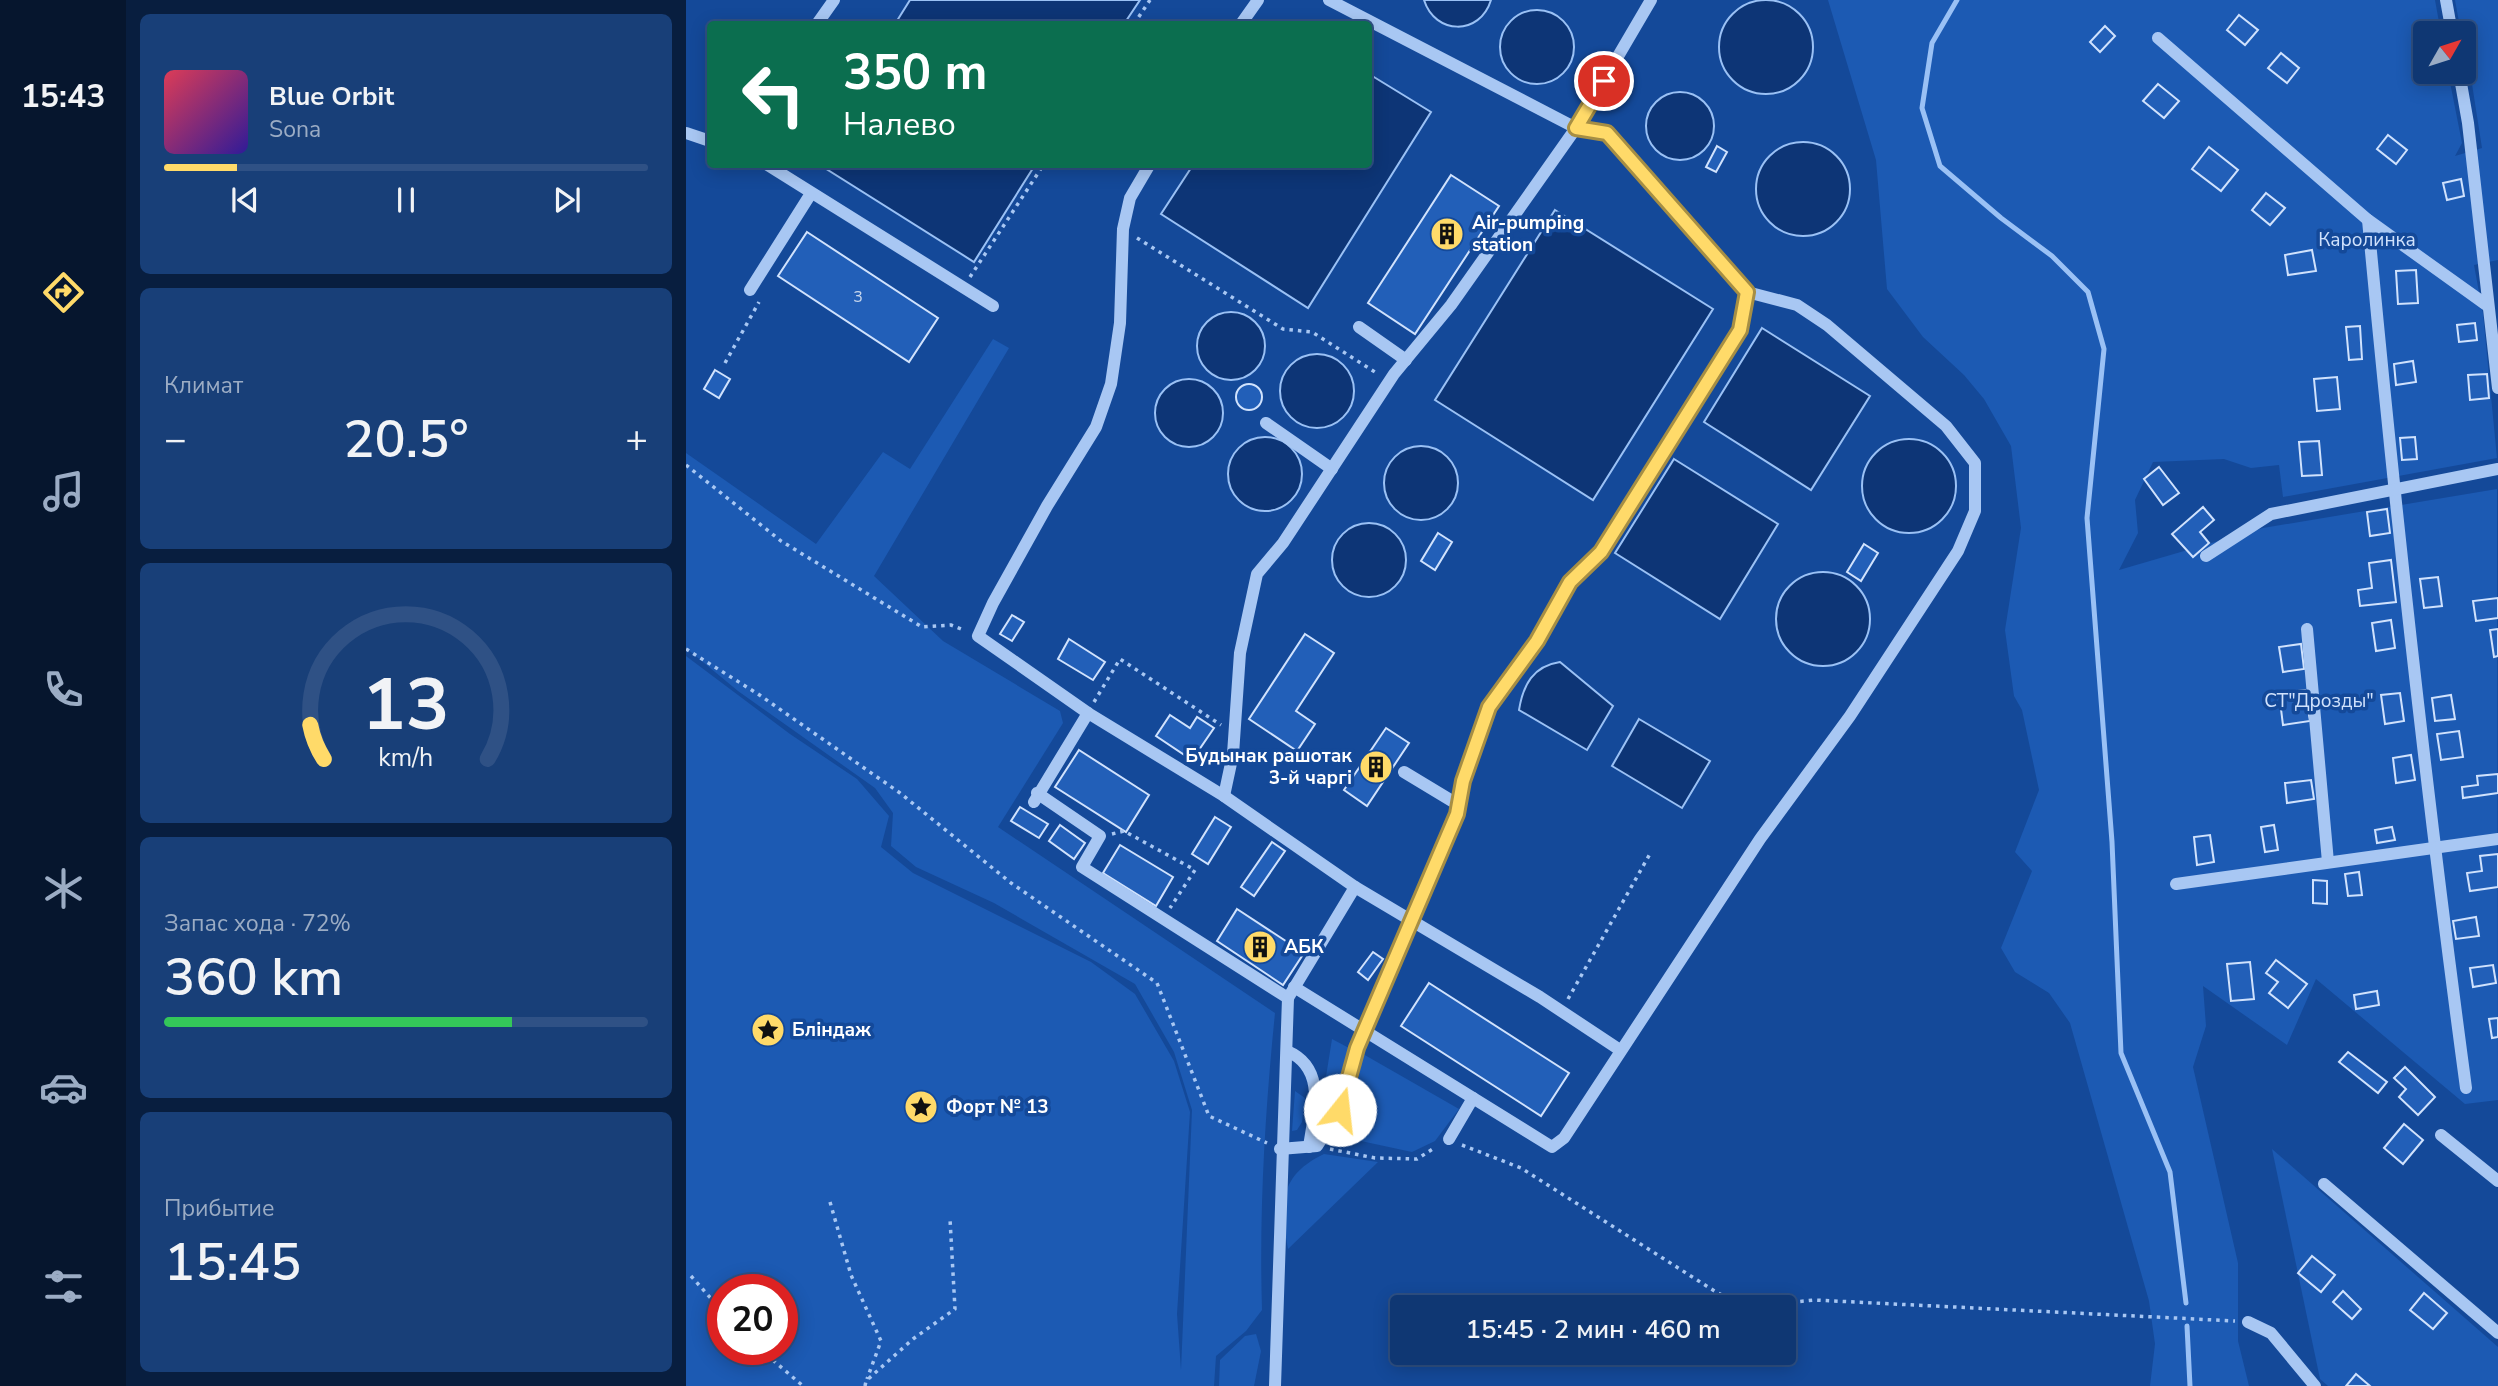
<!DOCTYPE html>
<html lang="ru">
<head>
<meta charset="utf-8">
<style>
	:root { --surface:#0f3773; --page:#183f78; --text:#f1f3f6; --muted:#9bacc4; --line:#2f5185; --accent:#ffda69 }
	body { margin:0; font-family:"Nunito Sans",sans-serif; background:var(--page); color:var(--text); height:100vh; display:flex; flex-direction:column; font-size:26px; white-space:nowrap }
	* { box-sizing:border-box; margin:0 }
	p { font-size:23px; color:var(--muted) }
	.icon { flex:none; width:38px; height:38px; fill:none; stroke:currentColor; stroke-width:2; stroke-linecap:round; stroke-linejoin:round }
	.map { position:relative; flex:1; overflow:hidden }
	.details { display:flex; flex-direction:column; gap:14px; padding:14px; background:#081e3f; width:560px }
	.details>* { flex:none }
	.guide { position:absolute; left:21px; top:21px; width:665px; height:147px; border-radius:7px; box-shadow:0 4px 18px #0003,0 0 0 2px var(--line); background:#0b6e4f; color:#fff; overflow:hidden }
	.needle { width:46px; rotate:51deg }
	.controls { position:absolute; left:1727px; top:21px; display:grid; gap:14px }
	.controls a { display:grid; place-items:center; width:63px; height:63px; border-radius:7px; background:var(--surface); box-shadow:0 4px 18px #0003,0 0 0 2px var(--line); font-size:35px }
	.speed { position:absolute; left:21px; top:1274px; display:flex; gap:14px; font-size:35px; font-weight:700; text-align:center }
	.speed>* { display:grid; place-content:center; width:91px; height:91px; border-radius:50%; background:var(--surface); box-shadow:0 4px 18px #0003,0 0 0 2px var(--line); line-height:1 }
	.speed .limit { border:10px solid #d22; background:#fff; color:#111 }
	.pin { position:absolute; display:grid; place-items:center; width:60px; height:60px; color:#fff; margin:-30px; border:4px solid #fff; border-radius:50%; box-shadow:0 2px 7px #0007 }
	.me { position:absolute; width:77px; margin:-38px; rotate:16deg; stroke-linejoin:round; filter:drop-shadow(0 0 5px #0008) }
	.turn { display:flex; align-items:center; gap:24px; height:147px; padding:0 21px; font-size:32px }
	.turn .icon { width:91px; height:91px; stroke-width:2.5 }
	.turn b { display:block; font-size:49px; line-height:60px }
	.big { font-size:52px; font-weight:600; line-height:1.1 }
	.details .tile { flex:1; display:flex; flex-direction:column; justify-content:center; gap:10px; min-width:0; padding:0 24px; border-radius:10px; background:var(--page) }
	.details .dial { align-items:center; gap:0 }
	.dial svg { height:182px; overflow:visible; fill:none; stroke:var(--line); stroke-width:7; stroke-linecap:round; text-anchor:middle }
	.dial text { fill:var(--text); stroke:none }
	.song { display:flex; align-items:center; gap:21px }
	.cover { width:84px; height:84px; border-radius:10px; background:linear-gradient(135deg,hsl(350 70% 55%),hsl(250 70% 35%)) }
	.played { height:7px; border-radius:4px; background:linear-gradient(90deg,var(--accent) 15%,var(--line) 15%) }
	.keys { display:flex; justify-content:space-around; direction:ltr }
	.heat { display:flex; justify-content:space-between; align-items:center; font-size:38px; direction:ltr }
	.charge { height:10px; border-radius:5px; background:linear-gradient(90deg,#34c759 72%,var(--line) 0) }
	.trip { position:absolute; left:704px; top:1295px; width:406px; height:70px; border-radius:7px; background:var(--surface); box-shadow:0 4px 18px #0003,0 0 0 2px var(--line); font-weight:600; line-height:70px; text-align:center }
	main { display:flex; flex:1; min-height:0 }
	.tab-bar { display:flex; flex-direction:column; width:126px; justify-content:space-around; align-items:center; background:#06162e; color:var(--muted) }
	.tab-bar .icon { width:49px; height:49px }
	.tab-bar .on { color:var(--accent) }
	.tab-bar b { font-size:32px; color:var(--text) }
	.map>svg:first-child { display:block }
</style>
</head>
<body>
<main>
<nav class="tab-bar">
<b>15:43</b>
<svg class="icon on" aria-label="directions" viewBox="0 0 24 24"><path d="M12 3l9 9-9 9-9-9zM9 14v-3h6M13 9l2 2-2 2"/></svg>
<svg class="icon" aria-label="music" viewBox="0 0 24 24"><path d="M9 18V5l10-2v13"/><circle cx="6" cy="18" r="3"/><circle cx="16" cy="16" r="3"/></svg>
<svg class="icon" aria-label="phone" viewBox="0 0 24 24"><path d="M5 4h4l2 5-3 2q2 4 5 5l2-3 5 2v4C11 20 4 13 5 4z"/></svg>
<svg class="icon" aria-label="climate" viewBox="0 0 24 24"><path d="M12 3v18M4 7l16 10M4 17L20 7"/></svg>
<svg class="icon" aria-label="car" viewBox="0 0 24 24"><path d="M5 17H2v-5l4-1 3-4h7l3 4 3 1v5h-3M9 17h6M6 11h13"/><circle cx="7" cy="17" r="2"/><circle cx="17" cy="17" r="2"/></svg>
<svg class="icon" aria-label="filters" viewBox="0 0 24 24"><path d="M4 7h16M4 17h16"/><circle cx="9" cy="7" r="2"/><circle cx="15" cy="17" r="2"/></svg>
</nav>
<section class="details">
<div class="tile">
<div class="song"><i class="cover"></i><div><b>Blue Orbit</b><p>Sona</p></div></div>
<div class="played"></div>
<div class="keys"><svg class="icon" aria-label="previous" viewBox="0 0 24 24"><path d="M18 5L8 12l10 7zM5 5v14"/></svg><svg class="icon" aria-label="pause" viewBox="0 0 24 24"><path d="M8 5v14M16 5v14"/></svg><svg class="icon" aria-label="next" viewBox="0 0 24 24"><path d="M6 5l10 7-10 7zM19 5v14"/></svg></div>
</div>
<div class="tile"><p>Климат</p>
<div class="heat"><a>−</a><b class="big">20.5°</b><a>+</a></div>
</div>
<div class="tile dial"><svg viewBox="0 0 100 80">
<path d="M14 69A42 42 0 1 1 86 69"/>
<path d="M14 69A42 42 0 0 1 8 54" stroke="#ffda69"/>
<text x="50" y="56" font-size="32" font-weight="700">13</text>
<text x="50" y="72" font-size="11">km/h</text>
</svg></div>
<div class="tile"><p>Запас хода · 72%</p><b class="big">360 km</b><div class="charge"></div></div>
<div class="tile"><p>Прибытие</p><b class="big">15:45</b></div>
</section>
<div class="map">
<svg width="1812" height="1386" viewBox="0 0 1812 1386">
	<rect width="100%" height="100%" fill="#144999"/>
	<g fill="#1c5ab3" fill-rule="evenodd">
		<path d="M1142 0H1749L1755 33H1740V72H1762L1776 143 1769 156 1796 148 1778 33H1775L1769 0H1812V260L1788 265 1797 314 1811 458 1597 497 1593 465 1565 468 1538 459 1467 462 1449 500 1452 533 1433 570 1577 528 1811 489 1812 1100 1779 1104 1630 979 1601 1045 1517 986 1520 1026 1507 1067 1552 1263V1341L1563 1386H1464L1469 1344 1463 1301 1384 1023 1363 993 1329 972 1315 948 1346 871 1329 852 1353 790 1336 710 1328 696 1319 630 1335 528 1325 446 1298 399 1278 375 1237 337 1201 289 1190 160Z"/>
		<path d="M307 339 323 348 188 576 257 641 374 711 377 723 312 827 589 1013C579 1112 573 1211 576 1310L560 1331 530 1356 528 1386H0V656L104 734 171 779 203 816 195 847 227 873 405 962 449 994 488 1061 504 1112 491 1314 495 1370 506 1110 488 1052 449 984 308 903 230 867 205 846 207 813 189 788 52 691 0 648V453L130 544 197 452 224 469ZM37 1290H96V1349H37Z"/>
		<path d="M646 1039 663 1048 649 1109 631 1133Z"/>
		<path d="M677 1054 773 1109 749 1141 726 1152 661 1138Z"/>
		<path d="M609 1091 619 1098 616 1122 611 1130 606 1131Z"/>
		<path d="M1586 1149 1812 1347V1386H1642L1634 1379Z"/>
		<path d="M638 1154 692 1162 602 1249C593 1203 594 1175 638 1154Z"/>
		<path d="M570 1334 575 1351 568 1386H533L534 1360 559 1336Z"/>
	</g>
	<g fill="#0d3576" stroke="#9ac1f5" stroke-width="2">
		<circle cx="1080" cy="47" r="47"/>
		<path d="M224 0H454L438 24H209Z"/>
		<path d="M738 0H805C794 36 749 35 738 0Z"/>
		<circle cx="851" cy="47" r="37"/>
		<path d="M683 74 745 112 622 308 475 214 507 165 682 164Z"/>
		<circle cx="994" cy="126" r="34"/>
		<circle cx="1117" cy="189" r="47"/>
		<path d="M134 165H349L288 262Z"/>
		<path d="M869 210 1027 309 907 500 749 400Z"/>
		<circle cx="545" cy="346" r="34"/>
		<path d="M1076 328 1184 396 1125 490 1018 422Z"/>
		<circle cx="631" cy="391" r="37"/>
		<circle cx="503" cy="413" r="34"/>
		<circle cx="579" cy="474" r="37"/>
		<circle cx="1223" cy="486" r="47"/>
		<circle cx="735" cy="483" r="37"/>
		<path d="M988 459 1092 524 1034 619 929 553Z"/>
		<circle cx="683" cy="560" r="37"/>
		<circle cx="1137" cy="619" r="47"/>
		<path d="M874 662 927 706 901 750 833 710C837 685 847 666 874 662Z"/>
		<path d="M953 719 1024 761 996 808 926 766Z"/>
	</g>
	<g fill="none" stroke-linecap="round" stroke-linejoin="round">
		<g stroke="#9ac1f5" stroke-width="5">
			<path d="M1271 0 1246 43 1236 108 1254 166 1315 218 1366 256 1402 292 1418 349 1401 518 1426 842 1435 1053 1484 1172 1500 1303"/>
			<path d="M1501 1326 1504 1386"/>
		</g>
	</g>
	<g fill="#225fb8" stroke="#d0e2fd" stroke-width="2">
		<path d="M1553 15 1572 30 1559 45 1541 30Z"/>
		<path d="M1419 26 1429 36 1414 52 1404 42Z"/>
		<path d="M1595 53 1613 68 1601 83 1582 68Z"/>
		<path d="M1472 84 1493 101 1478 118 1457 101Z"/>
		<path d="M1702 135 1721 150 1710 164 1691 149Z"/>
		<path d="M1031 146 1041 152 1030 172 1020 167Z"/>
		<path d="M1523 147 1552 170 1535 191 1506 169Z"/>
		<path d="M765 175 813 206 729 334 682 303Z"/>
		<path d="M1775 179 1778 196 1761 200 1757 183Z"/>
		<path d="M1580 193 1599 208 1584 225 1566 210Z"/>
		<path d="M121 232 252 318 223 362 92 276Z"/>
		<path d="M1626 250 1630 271 1602 275 1599 255Z"/>
		<path d="M1730 270 1732 303 1712 304 1710 271Z"/>
		<path d="M1789 323 1791 340 1773 342 1771 325Z"/>
		<path d="M1674 326 1676 359 1663 360 1660 327Z"/>
		<path d="M1727 361 1730 382 1710 385 1708 364Z"/>
		<path d="M29 370 44 379 33 398 18 389Z"/>
		<path d="M1801 374 1803 398 1784 400 1782 375Z"/>
		<path d="M1651 377 1654 409 1631 411 1628 379Z"/>
		<circle cx="563" cy="397" r="13"/>
		<path d="M1729 437 1731 459 1716 460 1714 438Z"/>
		<path d="M1633 441 1636 475 1616 476 1613 442Z"/>
		<path d="M1473 467 1493 493 1477 505 1458 479Z"/>
		<path d="M1517 507 1528 520 1514 532 1523 543 1507 557 1486 534Z"/>
		<path d="M1701 509 1704 533 1684 536 1681 512Z"/>
		<path d="M752 533 766 542 749 570 735 561Z"/>
		<path d="M1178 544 1192 553 1175 581 1161 572Z"/>
		<path d="M1705 560 1710 602 1674 606 1672 590 1686 588 1683 563Z"/>
		<path d="M1752 577 1756 606 1738 608 1734 579Z"/>
		<path d="M1812 598V618L1790 621 1787 601Z"/>
		<path d="M326 615 338 622 326 641 314 634Z"/>
		<path d="M1705 620 1709 648 1690 651 1686 623Z"/>
		<path d="M1812 629V656L1808 657 1804 630Z"/>
		<path d="M619 634 648 653 610 711 629 724 611 751 563 719Z"/>
		<path d="M383 639 419 662 407 680 372 659Z"/>
		<path d="M1615 644 1618 669 1597 672 1593 647Z"/>
		<path d="M1619 690 1624 721 1597 725 1593 693Z"/>
		<path d="M1714 693 1718 721 1699 724 1695 695Z"/>
		<path d="M1765 695 1769 719 1749 721 1746 698Z"/>
		<path d="M484 715 504 728 511 717 528 728 506 760 470 736Z"/>
		<path d="M700 728 723 743 681 806 658 790Z"/>
		<path d="M1773 731 1777 757 1755 760 1751 734Z"/>
		<path d="M393 750 463 795 440 832 369 787Z"/>
		<path d="M1725 755 1729 780 1710 783 1707 758Z"/>
		<path d="M1812 774V793L1777 798 1776 787 1792 785 1791 776Z"/>
		<path d="M1625 780 1628 799 1601 803 1599 783Z"/>
		<path d="M334 807 362 824 353 838 325 821Z"/>
		<path d="M529 817 545 827 522 864 506 854Z"/>
		<path d="M374 825 399 843 388 859 363 841Z"/>
		<path d="M1588 825 1592 850 1579 852 1575 827Z"/>
		<path d="M1706 827 1709 840 1691 843 1689 830Z"/>
		<path d="M1524 835 1528 862 1511 865 1508 837Z"/>
		<path d="M586 842 599 851 568 896 555 887Z"/>
		<path d="M434 845 487 877 470 906 417 873Z"/>
		<path d="M1812 854V887L1784 891 1781 873 1796 871 1794 856Z"/>
		<path d="M1673 872 1676 895 1662 896 1659 874Z"/>
		<path d="M1627 880 1641 881V904L1627 903Z"/>
		<path d="M551 909 618 953 597 985 531 941Z"/>
		<path d="M1790 917 1793 936 1770 939 1767 921Z"/>
		<path d="M687 952 697 959 682 980 672 972Z"/>
		<path d="M1590 960 1621 984 1602 1008 1583 993 1592 982 1580 973Z"/>
		<path d="M1564 962 1568 999 1545 1001 1541 964Z"/>
		<path d="M1807 965 1810 983 1787 987 1784 968Z"/>
		<path d="M743 983 883 1073 855 1116 715 1026Z"/>
		<path d="M1691 991 1693 1005 1670 1009 1668 995Z"/>
		<path d="M1812 1018V1037L1806 1038 1803 1019Z"/>
		<path d="M1662 1052 1701 1082 1692 1093 1653 1062Z"/>
		<path d="M1719 1067 1749 1097 1732 1115 1713 1097 1720 1089 1708 1078Z"/>
		<path d="M1718 1124 1737 1140 1717 1164 1698 1148Z"/>
		<path d="M1626 1256 1649 1275 1635 1292 1612 1273Z"/>
		<path d="M1657 1291 1675 1309 1666 1319 1647 1302Z"/>
		<path d="M1738 1293 1761 1313 1747 1329 1724 1310Z"/>
		<path d="M1670 1374 1684 1386H1660Z"/>
	</g>
	<g fill="none" stroke-linecap="round" stroke-linejoin="round">
		<g stroke="#a8c7f3" stroke-width="3.5" stroke-dasharray="3.5 5" stroke-linecap="butt">
			<path d="M448 24 464 0"/>
			<path d="M451 238 597 329 626 332 692 374"/>
			<path d="M284 277 358 164"/>
			<path d="M39 363 73 302"/>
			<path d="M0 465 95 541 236 627 265 625 278 630"/>
			<path d="M0 649 72 694 214 793 325 883 471 983 523 1116 581 1143"/>
			<path d="M408 702 434 659 535 725"/>
			<path d="M426 834 438 831 509 870 484 908"/>
			<path d="M882 999 965 852"/>
			<path d="M776 1145 835 1168 1030 1292 1060 1307 1128 1300 1549 1321"/>
			<path d="M644 1149 689 1158 731 1159 750 1147"/>
			<path d="M144 1202 165 1275 195 1341 181 1379"/>
			<path d="M5 1276 37 1312"/>
			<path d="M74 1349 117 1386"/>
			<path d="M179 1386 180 1381 227 1339 269 1309 264 1219"/>
		</g>
		<g stroke="#a8c7f3" stroke-width="12">
			<path d="M1760 0 1766 33"/>
			<path d="M131 24 148 0"/>
			<path d="M555 24 572 0"/>
			<path d="M1472 38 1682 220 1802 306"/>
			<path d="M1773 72 1782 123 1812 388"/>
			<path d="M0 133 24 141"/>
			<path d="M80 164 307 306"/>
			<path d="M464 164 444 198 437 229 434 323 425 384 410 427 361 506 307 603 292 636 402 713 538 796 669 887 854 997 934 1050"/>
			<path d="M1682 220C1709 510 1741 799 1780 1088"/>
			<path d="M64 290 124 195"/>
			<path d="M673 327 720 360"/>
			<path d="M580 423 646 469"/>
			<path d="M1520 556 1585 514 1812 469"/>
			<path d="M1621 629 1642 862"/>
			<path d="M351 793 414 836 396 867 602 998"/>
			<path d="M538 796 547 754 554 653 571 574 597 543 708 374 765 305 890 128 965 0"/>
			<path d="M348 802 402 713"/>
			<path d="M771 804 803 707 851 641 884 582 915 552 1054 330 1061 292"/>
			<path d="M1490 884 1812 839"/>
			<path d="M608 987 866 1147 878 1138 1074 839 1164 716 1272 551 1289 511V463L1260 426 1141 325 1111 305 1061 292 921 133 890 128 643 0"/>
			<path d="M601 1051C641 1068 628 1112 623 1147"/>
			<path d="M1755 1135 1812 1181"/>
			<path d="M763 1139 787 1098"/>
			<path d="M594 1149 631 1146 654 1110 671 1048 771 814V804L718 772"/>
			<path d="M1638 1184 1812 1333"/>
			<path d="M1562 1322 1585 1333 1629 1386"/>
			<path d="M589 1386 602 998 669 887"/>
		</g>
	</g>
	<g fill="none" stroke-linecap="round" stroke-linejoin="round">
		<defs>
			<path id="route" d="M654 1110 671 1048 771 814 777 781 803 707 851 641 884 582 915 552 1054 330 1061 292 921 133 890 128 918 81"/>
		</defs>
		<use href="#route" stroke="#a68e44" stroke-width="18"/>
		<use href="#route" stroke="#ffda69" stroke-width="12"/>
	</g>
	<defs>
		<symbol id="building-disc" viewBox="-11 -11 22 22"><circle r="9.5" fill="#ffda69" stroke="#144999"/><path d="M-4-6H4V6H1V3H-1V6H-4ZM-2.5-4.3h1.7v1.8h-1.7ZM.8-4.3h1.7v1.8H.8ZM-2.5-1h1.7V.8h-1.7ZM.8-1h1.7V.8H.8Z" fill="#111"/></symbol>
		<symbol id="sight-disc" viewBox="-11 -11 22 22"><circle r="9.5" fill="#ffda69" stroke="#144999"/><path d="M0-6L1.8-2.2L6-1.7L2.9 1.2L3.7 5.4L0 3.3L-3.7 5.4L-2.9 1.2L-6-1.7L-1.8-2.2Z" fill="#111"/></symbol>
	</defs>
	<g fill-rule="evenodd">
		<use href="#building-disc" x="742" y="215" width="38" height="38"/>
		<use href="#building-disc" x="671" y="748" width="38" height="38"/>
		<use href="#building-disc" x="555" y="928" width="38" height="38"/>
		<use href="#sight-disc" x="63" y="1011" width="38" height="38"/>
		<use href="#sight-disc" x="216" y="1088" width="38" height="38"/>
	</g>
	<g text-anchor="middle" dominant-baseline="central" stroke-width="7" stroke-linejoin="round" paint-order="stroke">
		<g font-size="16" fill="#c8d7ed">
			<text x="172" y="297">3</text>
		</g>
		<g font-size="19" font-weight="bold" fill="#fff" stroke="#144999" text-anchor="start">
			<text x="786" y="223">Air-pumping<tspan x="786" dy="22">station</tspan></text>
			<text x="666" y="756" text-anchor="end">Будынак рашотак<tspan x="666" dy="22">3-й чаргі</tspan></text>
			<text x="598" y="947">АБК</text>
			<text x="106" y="1030">Бліндаж</text>
			<text x="260" y="1107">Форт № 13</text>
		</g>
		<g font-size="19" fill="#d0e2fd" stroke="#144999">
			<text x="1681" y="240">Каролинка</text>
			<text x="1633" y="701">СТ"Дрозды"</text>
		</g>
	</g>
</svg>
<div class="controls">
<a><svg class="needle" viewBox="-14 -14 28 28"><path d="M0-13l5 13h-10z" fill="#e53935"/><path d="M0 13l5-13h-10z" fill="#9bacc4"/></svg></a>
</div>
<div class="speed"><div class="limit">20</div></div>
<div class="pin" style="left:918px;top:81px;background:#d93025"><svg class="icon" aria-label="arrive" viewBox="0 0 24 24"><path d="M6 21V4h12l-3 4 3 4H6"/></svg></div>
<svg class="me" style="left:654px;top:1110px" viewBox="-20 -20 40 40"><circle r="19" fill="#fff"/><path d="M0-13L10 11 0 6-10 11z" fill="#ffda69"/></svg>
<div class="trip">15:45 · 2 мин · 460 m</div>
<div class="guide">
<div class="turn"><svg class="icon" aria-label="left" viewBox="0 0 24 24"><path d="M17 20v-9H6M10 6l-5 5 5 5"/></svg><div><b>350 m</b>Налево</div></div>
</div>
</div>
</main>
</body>
</html>
